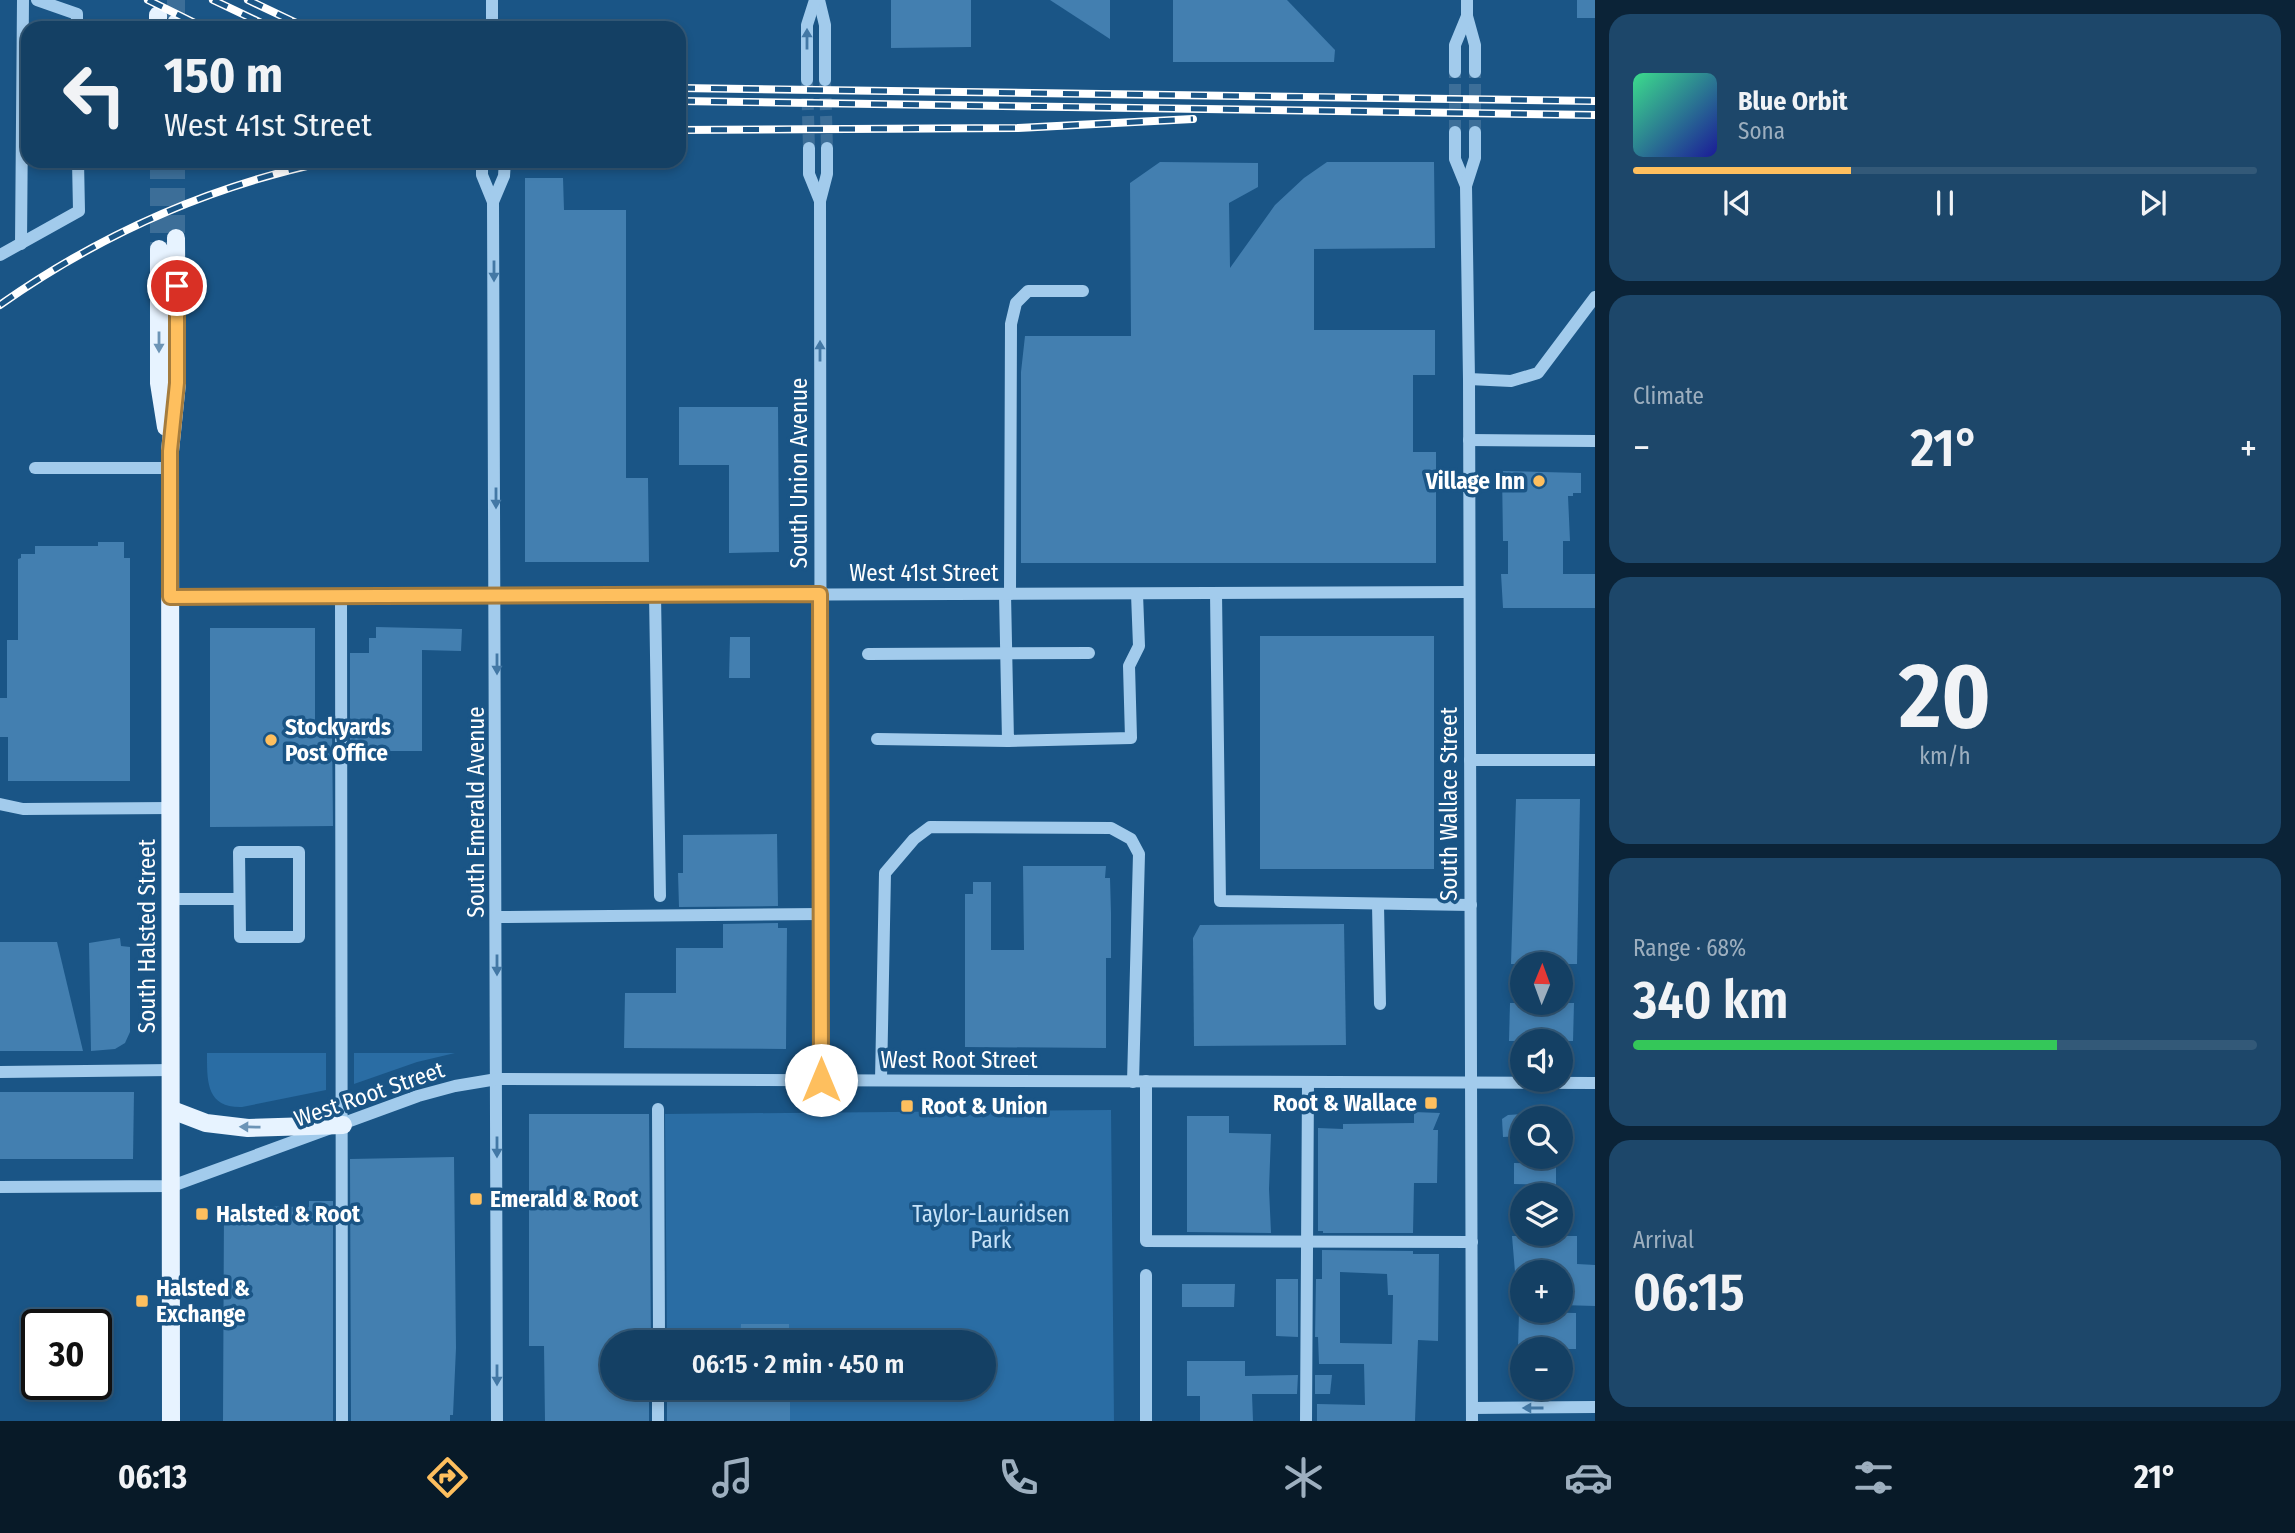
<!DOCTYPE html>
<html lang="en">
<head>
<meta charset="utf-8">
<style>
	:root { --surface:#144064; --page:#1d476a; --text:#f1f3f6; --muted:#9dafbf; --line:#335978; --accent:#febf5e }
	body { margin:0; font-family:"Fira Sans Condensed",sans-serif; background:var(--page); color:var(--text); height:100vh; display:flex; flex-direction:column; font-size:26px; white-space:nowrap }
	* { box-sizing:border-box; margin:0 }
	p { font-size:23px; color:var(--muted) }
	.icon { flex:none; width:38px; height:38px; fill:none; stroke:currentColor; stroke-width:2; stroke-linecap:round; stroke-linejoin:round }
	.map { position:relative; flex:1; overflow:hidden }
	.drawer { display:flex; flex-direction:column; gap:14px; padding:14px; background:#0b2337; width:700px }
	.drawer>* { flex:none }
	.banner { position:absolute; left:21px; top:21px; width:665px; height:147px; border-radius:21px; box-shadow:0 4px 10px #0003,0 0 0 2px var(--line); background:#144064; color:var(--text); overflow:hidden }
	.needle { width:46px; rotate:1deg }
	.buttons { position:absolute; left:1510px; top:952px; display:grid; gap:14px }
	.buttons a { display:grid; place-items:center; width:63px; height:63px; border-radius:50%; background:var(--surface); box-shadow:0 4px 10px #0003,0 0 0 2px var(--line); font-size:35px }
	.speed { position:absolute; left:21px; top:1309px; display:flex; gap:14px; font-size:35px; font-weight:700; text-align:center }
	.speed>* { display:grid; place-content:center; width:91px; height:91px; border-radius:50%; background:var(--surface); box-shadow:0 4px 10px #0003,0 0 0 2px var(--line); line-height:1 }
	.speed .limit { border:4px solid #111; border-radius:10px; background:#fff; color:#111 }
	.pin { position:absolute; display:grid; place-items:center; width:60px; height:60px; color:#fff; margin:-30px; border:4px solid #fff; border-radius:50%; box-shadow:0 2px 7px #0007 }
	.me { position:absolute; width:77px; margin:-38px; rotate:0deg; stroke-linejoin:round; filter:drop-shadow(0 0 5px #0008) }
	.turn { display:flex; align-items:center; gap:24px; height:147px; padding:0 28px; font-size:32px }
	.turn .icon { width:91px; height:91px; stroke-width:2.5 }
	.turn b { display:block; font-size:49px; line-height:60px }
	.big { font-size:52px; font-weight:600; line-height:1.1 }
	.drawer .tile { flex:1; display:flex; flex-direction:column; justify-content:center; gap:10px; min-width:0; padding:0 24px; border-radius:21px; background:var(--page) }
	.drawer .dial { align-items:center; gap:0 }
	.dial b { font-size:91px; line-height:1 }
	.song { display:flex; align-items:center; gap:21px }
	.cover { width:84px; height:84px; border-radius:10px; background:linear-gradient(135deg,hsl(150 70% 55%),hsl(240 70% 35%)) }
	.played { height:7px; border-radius:4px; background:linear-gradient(90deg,var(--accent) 35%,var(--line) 35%) }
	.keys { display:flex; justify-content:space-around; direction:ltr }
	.heat { display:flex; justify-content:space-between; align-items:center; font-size:38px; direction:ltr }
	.charge { height:10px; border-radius:5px; background:linear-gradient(90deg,#34c759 68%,var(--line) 0) }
	.trip { position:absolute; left:600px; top:1330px; width:396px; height:70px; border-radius:35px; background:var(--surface); box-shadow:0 4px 10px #0003,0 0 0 2px var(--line); font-weight:600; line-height:70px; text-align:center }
	.tab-bar { display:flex; height:112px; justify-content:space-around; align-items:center; background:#081a28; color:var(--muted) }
	.tab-bar .icon { width:49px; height:49px }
	.tab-bar .active { color:var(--accent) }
	.tab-bar b { font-size:32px; color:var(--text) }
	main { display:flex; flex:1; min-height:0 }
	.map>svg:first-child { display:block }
</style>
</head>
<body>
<main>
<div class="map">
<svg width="1595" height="1421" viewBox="0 0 1595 1421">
	<rect width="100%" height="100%" fill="#1a5586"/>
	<g fill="#2a6da4">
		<path d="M207 1053H326V1090L242 1107C206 1108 207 1081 207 1053Z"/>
		<path d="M354 1053H455L417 1062 354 1084Z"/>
		<path d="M1111 1110 1114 1421H668L667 1388H984V1342H667L665 1114Z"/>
	</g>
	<g fill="#437fb0" fill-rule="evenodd">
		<path d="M891 0H971V47L891 48Z"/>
		<path d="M1050 0H1110V39Z"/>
		<path d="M1173 0H1287L1335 50 1334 62H1173Z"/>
		<rect x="1577" y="0" width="18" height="18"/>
		<path d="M1160 162 1258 163V187L1229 203 1230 268 1275 205 1304 178 1327 162H1434L1435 248 1314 249V330H1435V375H1413V452H1436V563H1021V372L1025 336H1131L1130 183Z"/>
		<path d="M525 178H563L564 210H626V478H648L649 562H525Z"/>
		<path d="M679 407H778L779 552 729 553V465H679Z"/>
		<path d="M1502 471 1581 473V493H1573V496H1568L1570 541H1563V574H1595V608H1503L1501 574H1508V541H1503Z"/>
		<path d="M98 542H124V558H130V781H8V737H0V698H7V640H18V559L21 558V554H35V546H98Z"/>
		<path d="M376 627 462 629 461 651 422 650V751H350V653H369V638H376Z"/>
		<path d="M210 628H315V727H332L333 826 210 827Z"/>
		<rect x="1260" y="636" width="174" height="233"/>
		<path d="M730 637H750V678H729Z"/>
		<path d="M1516 799H1580L1577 964H1511Z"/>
		<path d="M777 834 778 906 679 907 678 873H683V835Z"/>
		<path d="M1023 866H1106L1105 878H1110L1111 913V958H1106V1048L965 1047V894H973V882H991V950H1024Z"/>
		<path d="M778 923V928H787L786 1049 624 1048 625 993H676V948H723V924Z"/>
		<path d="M1344 924 1346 1045 1194 1046 1193 938 1200 925Z"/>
		<path d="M120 938 121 946 130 947V1032L125 1043 115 1049 91 1051 89 943Z"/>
		<path d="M0 942H57L83 1051H0Z"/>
		<path d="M1510 1003H1574L1573 1041H1509Z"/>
		<path d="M0 1092H134L133 1159H0Z"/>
		<path d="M1414 1112 1440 1113 1433 1130H1438L1437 1183H1414L1413 1233H1323V1231H1318V1128L1343 1129V1124L1414 1123Z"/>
		<path d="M529 1114H649L651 1342H612V1346H608V1388H649V1421H545L544 1346H529Z"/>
		<path d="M1522 1114V1136L1503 1137 1502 1119 1508 1115Z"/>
		<path d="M1187 1116H1229V1133L1271 1134 1269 1189 1271 1233 1187 1232Z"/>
		<path d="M454 1157 456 1348 453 1415H450V1421H351L350 1159Z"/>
		<path d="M1514 1163 1556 1164V1185L1514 1184Z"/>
		<path d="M309 1201H333V1421H223L224 1206 309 1207Z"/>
		<path d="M1512 1236H1577V1264L1595 1265V1306L1561 1305V1272H1515Z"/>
		<path d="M1322 1250 1413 1251V1254H1439L1438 1341 1418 1340 1415 1421H1317V1404L1365 1405 1364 1364H1319L1318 1337H1315L1316 1279H1322ZM1340 1272 1387 1274 1388 1295H1393L1392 1344 1340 1343Z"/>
		<path d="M1276 1279H1298V1337L1276 1336Z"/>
		<path d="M1182 1284H1235L1234 1307H1182Z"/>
		<path d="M1519 1312 1576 1313V1349H1518Z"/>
		<path d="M741 1324H789V1342H740Z"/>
		<path d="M1187 1361H1245V1376L1298 1375 1297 1394H1252L1253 1421H1200V1396H1187Z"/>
		<path d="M1315 1375H1332L1330 1394H1315Z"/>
		<rect x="667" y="1388" width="123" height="33"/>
	</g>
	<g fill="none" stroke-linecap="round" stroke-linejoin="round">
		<g stroke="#3c6e98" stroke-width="12" stroke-dasharray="12 6" stroke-linecap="butt">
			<path d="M807 80 809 148"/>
			<path d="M825 80 827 148"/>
			<path d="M1455 132V72"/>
			<path d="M1475 132V72"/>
		</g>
		<g stroke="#3c6e98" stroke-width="18" stroke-dasharray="18 9" stroke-linecap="butt">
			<path d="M176 0V23"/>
			<path d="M159 161V249"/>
			<path d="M176 161V238"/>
		</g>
		<g stroke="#a2cbec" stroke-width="12">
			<path d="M37 0 77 14V28"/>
			<path d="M819 0 825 25V80"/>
			<path d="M1467 0V16L1475 45V72"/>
			<path d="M489 28 492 21V0"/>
			<path d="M1455 72V45L1467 16"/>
			<path d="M807 80V25L815 0"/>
			<path d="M1455 132V159L1466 186"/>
			<path d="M809 148V174L820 201"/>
			<path d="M482 161V175L493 202 497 1421"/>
			<path d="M493 202 504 176 505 161"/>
			<path d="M21 244 23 0"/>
			<path d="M0 255 79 211 78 161"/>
			<path d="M1469 379 1511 381 1538 373 1595 297"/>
			<path d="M1469 440 1595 441"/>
			<path d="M35 468H170"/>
			<path d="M1216 593 1220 901 1471 905"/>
			<path d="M1005 594 1008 741 1131 738 1129 666 1139 646 1137 594"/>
			<path d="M1010 594 1011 324 1016 303 1028 291H1083"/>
			<path d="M655 595 660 896"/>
			<path d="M341 596 342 1421"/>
			<path d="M170 597 1469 592"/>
			<path d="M868 654 1089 653"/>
			<path d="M877 739 1008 741"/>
			<path d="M1470 760H1595"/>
			<path d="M0 804 23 809 171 808"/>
			<path d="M239 852H299V937H240Z"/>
			<path d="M172 899H239"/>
			<path d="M1378 905 1380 1004"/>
			<path d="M497 917 821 914"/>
			<path d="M0 1072 172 1070"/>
			<path d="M821 1080 820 201 827 174V148"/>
			<path d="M881 1080 885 873 914 839 930 827 1111 828 1131 839 1139 854 1133 1082"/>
			<path d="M1146 1081V1241L1472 1242"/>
			<path d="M658 1109 659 1333"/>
			<path d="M0 1187 172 1186 418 1096 455 1086 497 1079 1595 1083"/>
			<path d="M1146 1275V1421"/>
			<path d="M658 1388V1421"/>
			<path d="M1472 1408 1595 1407"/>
			<path d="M1306 1421 1308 1082"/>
			<path d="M1472 1421 1469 379 1466 186 1475 158V132"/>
		</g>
		<g stroke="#e7f3ff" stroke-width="18">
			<path d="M158 15V28"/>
			<path d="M176 23V28"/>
			<path d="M159 249V383L166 427"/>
			<path d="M172 1110 206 1123 248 1128 343 1125"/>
			<path d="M171 1421 170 451 177 383 176 238"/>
		</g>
		<defs>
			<g id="rail">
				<path d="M148 0 205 28"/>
				<path d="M213 0 272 28"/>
				<path d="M248 0 307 28"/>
				<path d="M679 88 1595 101"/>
				<path d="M679 101 1595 115"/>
				<path d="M679 130 1018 128 1193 119"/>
				<path d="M0 305C99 235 210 186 329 161"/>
			</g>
		</defs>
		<use href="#rail" stroke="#fff" stroke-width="8"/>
		<use href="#rail" stroke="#1a5586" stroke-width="5" stroke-dasharray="16" stroke-linecap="butt"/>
	</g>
	<defs><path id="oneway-solid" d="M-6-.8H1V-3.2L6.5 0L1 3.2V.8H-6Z" transform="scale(1.75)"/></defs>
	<g fill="#4378a5">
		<use href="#oneway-solid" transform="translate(807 39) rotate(-90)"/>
		<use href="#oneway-solid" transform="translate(494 271) rotate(90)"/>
		<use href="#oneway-solid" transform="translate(820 351) rotate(-90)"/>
		<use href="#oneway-solid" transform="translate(496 498) rotate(90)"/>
		<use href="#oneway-solid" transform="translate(497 664) rotate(90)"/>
		<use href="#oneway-solid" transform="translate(497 965) rotate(90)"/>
		<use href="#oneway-solid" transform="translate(497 1147) rotate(90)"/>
		<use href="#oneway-solid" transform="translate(497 1375) rotate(90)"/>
		<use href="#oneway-solid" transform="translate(1533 1408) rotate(180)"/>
	</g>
	<g fill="#6c94b6">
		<use href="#oneway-solid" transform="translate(159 342) rotate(90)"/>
		<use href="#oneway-solid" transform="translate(250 1127) rotate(-179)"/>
	</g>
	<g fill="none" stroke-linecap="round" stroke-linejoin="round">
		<defs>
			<path id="route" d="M177 286V383L170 451V597L820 594 821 1080"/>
		</defs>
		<use href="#route" stroke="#a57c3d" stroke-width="18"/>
		<use href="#route" stroke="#febf5e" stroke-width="12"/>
	</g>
	<g fill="#febf5e" stroke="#1a5586" stroke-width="2.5">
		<circle cx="1539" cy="481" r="7"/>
		<circle cx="271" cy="740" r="7"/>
		<rect x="1424" y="1096" width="14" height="14" rx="3.5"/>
		<rect x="900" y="1099" width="14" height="14" rx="3.5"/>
		<rect x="469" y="1192" width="14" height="14" rx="3.5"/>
		<rect x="195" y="1207" width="14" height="14" rx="3.5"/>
		<rect x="135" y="1294" width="14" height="14" rx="3.5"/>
	</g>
	<g text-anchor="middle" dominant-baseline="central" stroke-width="7" stroke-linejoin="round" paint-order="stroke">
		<g font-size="23" fill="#fff" stroke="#1a5586">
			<text transform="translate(799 473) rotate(-90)">South Union Avenue</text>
			<text x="924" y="573">West 41st Street</text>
			<text transform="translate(1449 804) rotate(-90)">South Wallace Street</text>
			<text transform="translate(476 812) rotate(-90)">South Emerald Avenue</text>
			<text transform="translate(147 936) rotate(-90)">South Halsted Street</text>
			<text x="959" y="1060">West Root Street</text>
			<text transform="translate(369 1094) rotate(-19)">West Root Street</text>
		</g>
		<g font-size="23" font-weight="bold" fill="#fff" stroke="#1a5586" text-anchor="start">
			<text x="1525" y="481" text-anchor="end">Village Inn</text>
			<text x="285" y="727">Stockyards<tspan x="285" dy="26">Post Office</tspan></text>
			<text x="1417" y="1103" text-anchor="end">Root &amp; Wallace</text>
			<text x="921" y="1106">Root &amp; Union</text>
			<text x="490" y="1199">Emerald &amp; Root</text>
			<text x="216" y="1214">Halsted &amp; Root</text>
			<text x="156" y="1288">Halsted &amp;<tspan x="156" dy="26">Exchange</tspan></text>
		</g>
		<g font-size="23" fill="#c7e3f9" stroke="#1a5586">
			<text x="991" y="1214">Taylor-Lauridsen<tspan x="991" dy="26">Park</tspan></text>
		</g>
	</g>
</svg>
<div class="buttons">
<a><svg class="needle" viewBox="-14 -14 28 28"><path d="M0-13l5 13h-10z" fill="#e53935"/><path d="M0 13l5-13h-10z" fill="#9dafbf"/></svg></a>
<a><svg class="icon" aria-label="sound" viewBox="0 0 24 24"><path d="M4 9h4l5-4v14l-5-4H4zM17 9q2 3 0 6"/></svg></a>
<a><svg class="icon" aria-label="search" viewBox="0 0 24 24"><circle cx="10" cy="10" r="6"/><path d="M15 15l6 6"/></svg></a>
<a><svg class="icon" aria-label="layers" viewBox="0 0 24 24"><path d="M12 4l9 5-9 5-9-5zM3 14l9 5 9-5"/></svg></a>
<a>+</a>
<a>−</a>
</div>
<div class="speed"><div class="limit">30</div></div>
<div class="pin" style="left:177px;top:286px;background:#d93025"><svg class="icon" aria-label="arrive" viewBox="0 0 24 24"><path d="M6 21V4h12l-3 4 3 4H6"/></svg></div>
<svg class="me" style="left:821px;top:1080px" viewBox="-20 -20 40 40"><circle r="19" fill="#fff"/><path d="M0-13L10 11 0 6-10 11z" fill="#febf5e"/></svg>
<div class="trip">06:15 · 2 min · 450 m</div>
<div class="banner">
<div class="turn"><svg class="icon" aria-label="left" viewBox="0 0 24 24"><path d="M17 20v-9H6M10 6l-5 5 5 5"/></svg><div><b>150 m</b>West 41st Street</div></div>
</div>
</div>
<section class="drawer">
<div class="tile">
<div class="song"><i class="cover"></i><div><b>Blue Orbit</b><p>Sona</p></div></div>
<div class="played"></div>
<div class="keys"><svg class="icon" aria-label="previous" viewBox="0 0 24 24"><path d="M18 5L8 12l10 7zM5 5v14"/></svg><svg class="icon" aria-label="pause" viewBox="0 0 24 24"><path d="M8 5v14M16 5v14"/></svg><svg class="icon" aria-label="next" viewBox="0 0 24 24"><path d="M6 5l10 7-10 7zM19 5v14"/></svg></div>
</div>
<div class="tile"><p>Climate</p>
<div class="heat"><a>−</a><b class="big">21°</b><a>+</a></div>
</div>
<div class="tile dial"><b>20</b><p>km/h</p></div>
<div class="tile"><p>Range · 68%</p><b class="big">340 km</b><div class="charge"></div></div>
<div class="tile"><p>Arrival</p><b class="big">06:15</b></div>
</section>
</main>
<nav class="tab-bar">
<b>06:13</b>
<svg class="icon active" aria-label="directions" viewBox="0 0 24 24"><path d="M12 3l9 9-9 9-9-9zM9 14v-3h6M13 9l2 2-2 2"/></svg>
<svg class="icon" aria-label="music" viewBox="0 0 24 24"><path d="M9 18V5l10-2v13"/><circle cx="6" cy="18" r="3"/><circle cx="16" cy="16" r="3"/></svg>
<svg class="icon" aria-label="phone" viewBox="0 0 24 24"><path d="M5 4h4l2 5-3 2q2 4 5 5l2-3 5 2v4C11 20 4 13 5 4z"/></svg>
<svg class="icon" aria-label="climate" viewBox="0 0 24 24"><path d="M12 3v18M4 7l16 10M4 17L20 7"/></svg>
<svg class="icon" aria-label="car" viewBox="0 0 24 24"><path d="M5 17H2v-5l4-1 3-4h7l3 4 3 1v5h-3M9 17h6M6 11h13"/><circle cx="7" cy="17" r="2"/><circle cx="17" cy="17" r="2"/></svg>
<svg class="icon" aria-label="filters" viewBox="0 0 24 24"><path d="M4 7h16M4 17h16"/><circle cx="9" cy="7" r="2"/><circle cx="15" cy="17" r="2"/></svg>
<b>21°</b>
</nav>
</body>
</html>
